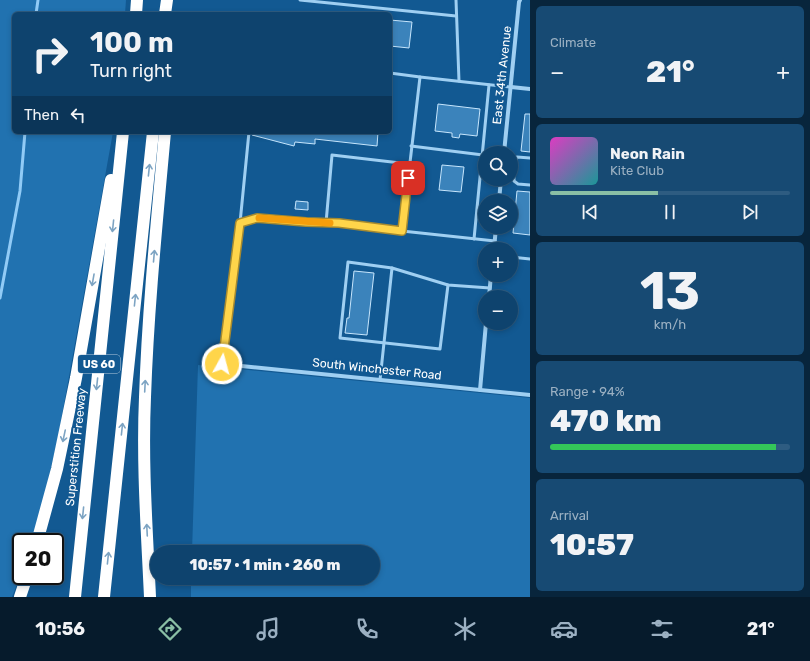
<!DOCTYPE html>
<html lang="en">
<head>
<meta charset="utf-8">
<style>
	:root { --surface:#0e436e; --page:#174a73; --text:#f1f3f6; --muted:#9bb0c2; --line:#2e5c81; --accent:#8abfa5 }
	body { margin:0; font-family:Rubik,sans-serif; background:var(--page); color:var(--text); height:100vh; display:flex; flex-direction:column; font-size:15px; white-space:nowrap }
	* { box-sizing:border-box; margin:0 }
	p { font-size:13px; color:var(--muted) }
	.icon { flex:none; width:22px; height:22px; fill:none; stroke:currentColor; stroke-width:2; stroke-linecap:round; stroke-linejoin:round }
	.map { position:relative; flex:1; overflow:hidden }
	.details { display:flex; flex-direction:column; gap:6px; padding:6px; background:#08253c; width:280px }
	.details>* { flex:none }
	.banner { position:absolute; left:12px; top:12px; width:380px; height:122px; border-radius:6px; box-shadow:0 2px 6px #0003,0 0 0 1px var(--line); background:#0e436e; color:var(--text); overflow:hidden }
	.buttons { position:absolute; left:478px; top:146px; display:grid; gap:8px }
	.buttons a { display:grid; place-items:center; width:40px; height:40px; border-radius:50%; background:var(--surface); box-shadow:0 2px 6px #0003,0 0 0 1px var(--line); font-size:20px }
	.speed { position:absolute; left:12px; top:533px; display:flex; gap:8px; font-size:20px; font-weight:700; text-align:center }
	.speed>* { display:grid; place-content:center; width:52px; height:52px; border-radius:50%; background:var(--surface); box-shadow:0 2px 6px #0003,0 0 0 1px var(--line); line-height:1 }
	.speed .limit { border:2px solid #111; border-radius:6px; background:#fff; color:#111 }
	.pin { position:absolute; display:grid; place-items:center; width:34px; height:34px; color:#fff; margin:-17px; border-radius:8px; box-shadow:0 2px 6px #0006 }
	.me { position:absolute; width:44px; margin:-22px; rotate:7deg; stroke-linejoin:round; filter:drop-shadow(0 0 3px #0008) }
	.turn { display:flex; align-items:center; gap:14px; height:84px; padding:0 12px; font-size:18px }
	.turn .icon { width:52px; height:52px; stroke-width:2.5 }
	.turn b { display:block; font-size:28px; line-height:34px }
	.then { display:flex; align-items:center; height:38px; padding:0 12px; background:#0003; gap:8px; font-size:15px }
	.big { font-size:30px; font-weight:800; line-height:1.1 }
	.details .widget { flex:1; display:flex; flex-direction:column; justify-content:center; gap:6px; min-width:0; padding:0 14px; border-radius:6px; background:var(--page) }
	.details .dial { align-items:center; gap:0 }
	.dial b { font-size:52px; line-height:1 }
	.song { display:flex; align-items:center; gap:12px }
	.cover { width:48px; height:48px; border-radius:6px; background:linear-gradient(135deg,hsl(310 70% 55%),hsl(180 70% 35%)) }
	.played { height:4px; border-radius:2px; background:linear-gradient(90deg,var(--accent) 45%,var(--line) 45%) }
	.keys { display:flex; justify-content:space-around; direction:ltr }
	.heat { display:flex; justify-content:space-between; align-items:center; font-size:22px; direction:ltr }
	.charge { height:6px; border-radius:3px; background:linear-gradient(90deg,#34c759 94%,var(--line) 0) }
	.trip { position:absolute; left:150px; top:545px; width:230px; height:40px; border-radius:20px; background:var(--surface); box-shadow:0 2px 6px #0003,0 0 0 1px var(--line); font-weight:800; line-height:40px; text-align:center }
	.menu { display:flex; height:64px; justify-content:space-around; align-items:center; background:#061b2c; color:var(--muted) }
	.menu .icon { width:28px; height:28px }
	.menu .on { color:var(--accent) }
	.menu b { font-size:18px; color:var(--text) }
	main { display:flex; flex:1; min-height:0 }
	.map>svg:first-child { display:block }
</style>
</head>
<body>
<main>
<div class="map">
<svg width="530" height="597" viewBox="0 0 530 597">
	<rect width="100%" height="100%" fill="#125992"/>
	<g fill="#2172b0">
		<path d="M0 0H126L125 14H14V132H113L59 432 44 499 32 542H21V574L12 597H0Z"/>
		<path d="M198 365 530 398V597H191V578H373V552H192Z"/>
	</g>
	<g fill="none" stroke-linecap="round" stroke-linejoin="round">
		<g stroke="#91cbf6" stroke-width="3">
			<path d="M36 14 38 0"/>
			<path d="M0 298 20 191 25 132"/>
		</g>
	</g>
	<g fill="#3b83bb" stroke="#c7e6fd">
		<path d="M390 20 412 22 409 48 390 46Z"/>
		<path d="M438 104 480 109 477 136 460 134 459 138 452 137V133L435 131Z"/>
		<path d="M525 114H530V152L521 151Z"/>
		<path d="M252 132H378L377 146 315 139V144L295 142 294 146 252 135Z"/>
		<path d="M442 165 464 167 461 192 439 190Z"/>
		<path d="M517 191 530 192V235L513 233Z"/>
		<path d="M296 201 308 202V210L295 209Z"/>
		<path d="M354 271 374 273 367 335 345 333 347 318H349Z"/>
	</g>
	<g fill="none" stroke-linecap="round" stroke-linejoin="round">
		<g stroke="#9fcff2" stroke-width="3">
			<path d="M300 0 456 16"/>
			<path d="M456 0 459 81"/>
			<path d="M390 73 420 77"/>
			<path d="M411 146 483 155"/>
			<path d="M530 158 517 157 514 170V181L518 184 530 185"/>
			<path d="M240 223 257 218 306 222 339 223 402 231"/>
			<path d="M326 223 332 155 409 164"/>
			<path d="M474 239 489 85"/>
			<path d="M495 241 402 231 420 77 511 87"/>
			<path d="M511 257 530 259"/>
			<path d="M392 268 348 262 340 338 440 349 448 285"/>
			<path d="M222 364 240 223 249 132"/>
			<path d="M380 380 392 268 448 285 490 288"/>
		</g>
		<g stroke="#9fcff2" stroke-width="4">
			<path d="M511 87 530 89"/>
			<path d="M504 153 519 2 520 0"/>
			<path d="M499 201 501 179"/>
			<path d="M494 249 496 227"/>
			<path d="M489 297 491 275"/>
			<path d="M222 364 530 395"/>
			<path d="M480 390 486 323"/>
		</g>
		<g stroke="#fff" stroke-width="12">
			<path d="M136 14 137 0"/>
			<path d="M165 14 167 0"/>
			<path d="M37 542 57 469 76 378 111 180"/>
			<path d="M20 597 27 576"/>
			<path d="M75 597 123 132"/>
			<path d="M104 597 153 132"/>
			<path d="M150 597C147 531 142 464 145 397 148 309 157 220 165 132"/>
		</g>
	</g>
	<defs><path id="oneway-shaft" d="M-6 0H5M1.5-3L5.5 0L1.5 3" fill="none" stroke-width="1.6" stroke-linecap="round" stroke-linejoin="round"/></defs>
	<g stroke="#7da4c3">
		<use href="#oneway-shaft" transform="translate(149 170) rotate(-84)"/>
		<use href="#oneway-shaft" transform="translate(113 226) rotate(96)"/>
		<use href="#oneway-shaft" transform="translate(154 256) rotate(-85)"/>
		<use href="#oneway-shaft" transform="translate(93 280) rotate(100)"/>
		<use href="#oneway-shaft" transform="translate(135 300) rotate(-84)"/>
		<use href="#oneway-shaft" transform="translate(97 384) rotate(96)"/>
		<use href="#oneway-shaft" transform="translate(145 386) rotate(-87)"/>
		<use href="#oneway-shaft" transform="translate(122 429) rotate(-84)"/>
		<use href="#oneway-shaft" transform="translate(64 436) rotate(102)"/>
		<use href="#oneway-shaft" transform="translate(83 513) rotate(96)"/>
		<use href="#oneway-shaft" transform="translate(147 530) rotate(-93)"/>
		<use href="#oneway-shaft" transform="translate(108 558) rotate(-84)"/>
	</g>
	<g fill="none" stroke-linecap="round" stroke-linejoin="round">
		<defs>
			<path id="route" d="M222 364 240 223 257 218 306 222 339 223 402 231 408 178"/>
		</defs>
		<use href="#route" stroke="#a68a30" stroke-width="10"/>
		<use href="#route" stroke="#ffd54a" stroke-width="7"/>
		<path stroke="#f59e0b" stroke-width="7" d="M259 218 330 223"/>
	</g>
	<g text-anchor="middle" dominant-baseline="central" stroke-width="4" stroke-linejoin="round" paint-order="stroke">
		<rect fill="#125992" stroke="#b8cdde" stroke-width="1" x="78" y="355" width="42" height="18" rx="3"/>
		<g font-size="11" font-weight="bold" fill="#fff">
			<text x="99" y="364">US 60</text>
		</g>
		<g font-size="12" fill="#fff" stroke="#125992">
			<text transform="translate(502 75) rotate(-84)">East 34th Avenue</text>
			<text transform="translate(377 369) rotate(6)">South Winchester Road</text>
			<text transform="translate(76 447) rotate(-84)">Superstition Freeway</text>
		</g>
	</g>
</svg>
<div class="buttons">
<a><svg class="icon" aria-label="search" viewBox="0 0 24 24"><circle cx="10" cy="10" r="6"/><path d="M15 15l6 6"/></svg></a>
<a><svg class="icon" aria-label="layers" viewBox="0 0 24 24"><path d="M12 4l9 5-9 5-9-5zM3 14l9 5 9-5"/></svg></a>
<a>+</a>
<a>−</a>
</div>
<div class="speed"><div class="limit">20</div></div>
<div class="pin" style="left:408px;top:178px;background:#d93025"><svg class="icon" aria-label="arrive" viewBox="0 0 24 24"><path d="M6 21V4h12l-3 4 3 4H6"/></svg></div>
<svg class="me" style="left:222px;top:364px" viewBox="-20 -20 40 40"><circle r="17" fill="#ffd54a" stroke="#fff" stroke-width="3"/><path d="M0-11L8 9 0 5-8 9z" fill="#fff"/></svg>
<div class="trip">10:57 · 1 min · 260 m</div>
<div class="banner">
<div class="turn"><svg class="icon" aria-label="right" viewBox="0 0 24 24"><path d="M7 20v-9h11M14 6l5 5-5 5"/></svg><div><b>100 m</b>Turn right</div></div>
<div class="then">Then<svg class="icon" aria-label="left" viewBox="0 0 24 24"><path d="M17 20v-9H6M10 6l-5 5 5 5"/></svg></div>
</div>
</div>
<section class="details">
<div class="widget"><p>Climate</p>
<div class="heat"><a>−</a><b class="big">21°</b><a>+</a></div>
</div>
<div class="widget">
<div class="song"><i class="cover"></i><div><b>Neon Rain</b><p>Kite Club</p></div></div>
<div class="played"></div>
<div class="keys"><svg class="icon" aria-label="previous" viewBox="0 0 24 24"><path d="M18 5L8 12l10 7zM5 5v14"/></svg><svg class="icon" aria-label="pause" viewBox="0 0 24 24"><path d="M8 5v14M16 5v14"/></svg><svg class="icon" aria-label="next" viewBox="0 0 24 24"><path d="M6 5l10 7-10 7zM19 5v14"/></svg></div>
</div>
<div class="widget dial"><b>13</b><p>km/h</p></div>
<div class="widget"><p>Range · 94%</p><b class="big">470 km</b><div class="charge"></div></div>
<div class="widget"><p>Arrival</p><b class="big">10:57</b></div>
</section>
</main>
<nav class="menu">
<b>10:56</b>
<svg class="icon on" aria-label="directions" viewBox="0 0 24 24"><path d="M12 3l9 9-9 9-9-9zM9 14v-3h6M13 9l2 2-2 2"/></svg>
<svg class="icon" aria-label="music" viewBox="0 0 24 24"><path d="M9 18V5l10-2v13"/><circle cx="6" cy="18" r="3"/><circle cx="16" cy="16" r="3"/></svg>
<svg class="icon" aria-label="phone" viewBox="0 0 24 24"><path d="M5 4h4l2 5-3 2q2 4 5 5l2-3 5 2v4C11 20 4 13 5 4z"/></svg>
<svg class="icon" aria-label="climate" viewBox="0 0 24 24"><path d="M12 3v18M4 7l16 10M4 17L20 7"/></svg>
<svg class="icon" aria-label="car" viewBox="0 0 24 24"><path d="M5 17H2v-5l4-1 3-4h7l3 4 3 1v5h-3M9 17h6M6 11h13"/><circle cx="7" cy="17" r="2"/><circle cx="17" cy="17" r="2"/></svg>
<svg class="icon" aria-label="filters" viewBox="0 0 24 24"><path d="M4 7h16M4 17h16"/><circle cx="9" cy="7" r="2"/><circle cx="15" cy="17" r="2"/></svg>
<b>21°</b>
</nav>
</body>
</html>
